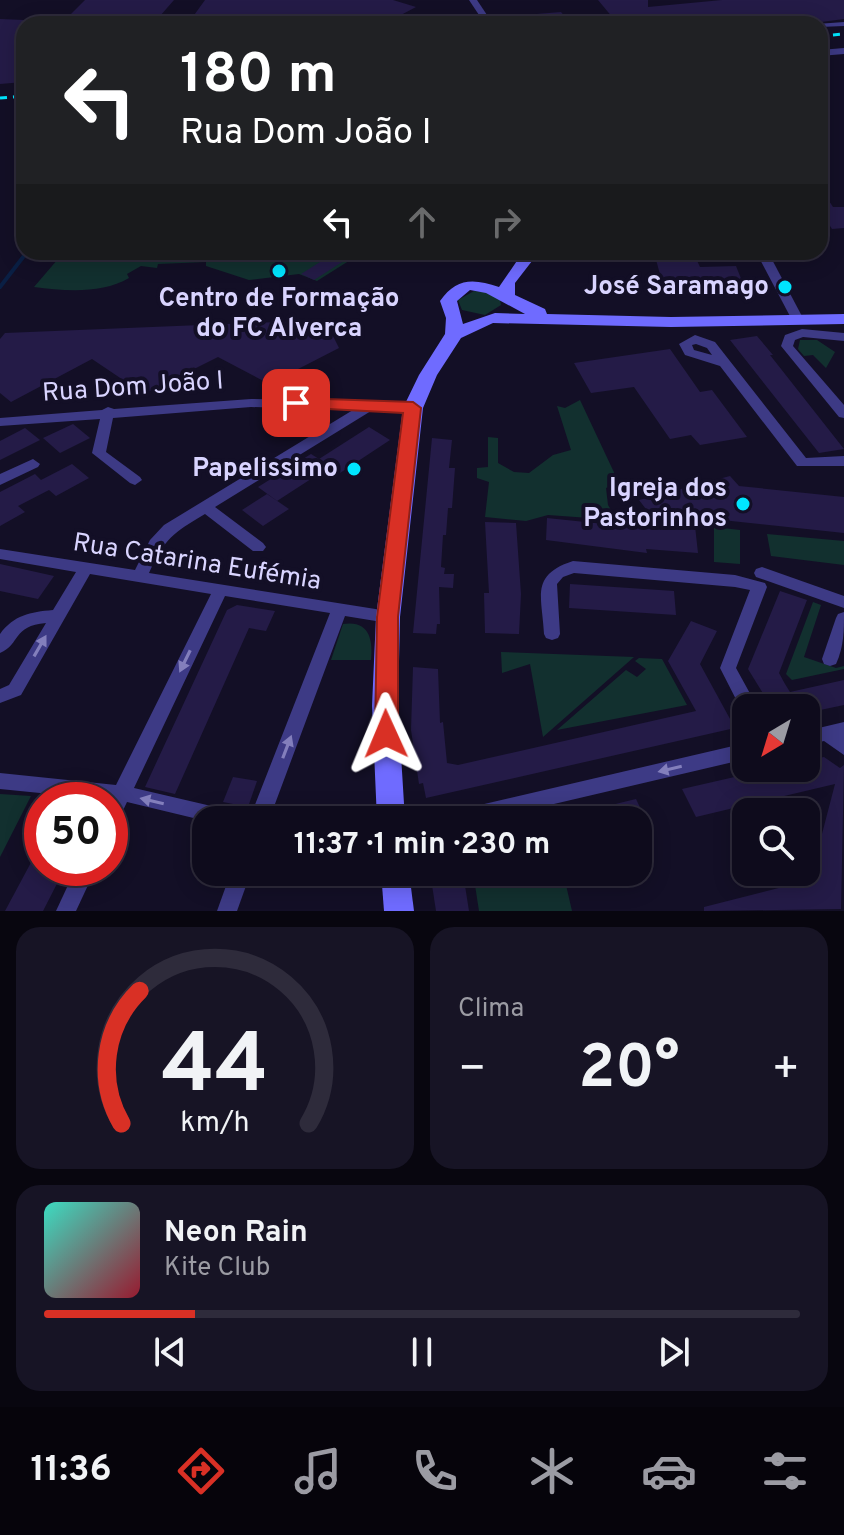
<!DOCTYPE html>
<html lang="pt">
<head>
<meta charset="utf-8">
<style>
	:root { --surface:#0e0b1c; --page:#171425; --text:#f1f3f6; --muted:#9b9ba3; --line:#2e2b3b; --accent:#d93025 }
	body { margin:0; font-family:Overpass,sans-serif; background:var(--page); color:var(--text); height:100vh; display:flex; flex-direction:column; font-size:30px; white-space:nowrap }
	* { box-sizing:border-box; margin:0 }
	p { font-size:26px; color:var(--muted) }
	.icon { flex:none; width:44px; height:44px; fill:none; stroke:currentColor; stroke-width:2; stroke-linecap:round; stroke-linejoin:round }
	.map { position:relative; height:911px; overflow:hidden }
	.details { display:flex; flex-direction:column; gap:16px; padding:16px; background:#08060f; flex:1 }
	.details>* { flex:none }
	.guide { position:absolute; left:16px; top:16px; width:812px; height:244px; border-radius:24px; box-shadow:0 4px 20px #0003,0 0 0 2px var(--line); background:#202124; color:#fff; overflow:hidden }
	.needle { width:52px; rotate:218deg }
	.controls { position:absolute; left:732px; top:694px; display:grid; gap:16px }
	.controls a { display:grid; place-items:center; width:88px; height:88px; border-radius:16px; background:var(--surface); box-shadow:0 4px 20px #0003,0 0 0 2px var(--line); font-size:40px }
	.speed { position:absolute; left:24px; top:782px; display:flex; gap:16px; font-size:40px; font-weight:700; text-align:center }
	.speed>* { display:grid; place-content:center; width:104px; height:104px; border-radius:50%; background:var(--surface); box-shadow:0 4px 20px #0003,0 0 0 2px var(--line); line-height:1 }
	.speed .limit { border:12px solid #d22; background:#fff; color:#111 }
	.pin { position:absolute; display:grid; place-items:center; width:68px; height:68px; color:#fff; margin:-34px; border-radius:16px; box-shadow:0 4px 12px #0006 }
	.me { position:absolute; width:88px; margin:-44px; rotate:359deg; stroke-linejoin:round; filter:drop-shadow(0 0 6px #0008) }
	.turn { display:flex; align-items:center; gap:28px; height:168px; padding:0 32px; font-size:36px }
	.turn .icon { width:104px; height:104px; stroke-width:2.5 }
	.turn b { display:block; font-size:56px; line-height:68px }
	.lanes { display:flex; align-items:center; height:76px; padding:0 32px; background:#0003; justify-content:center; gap:40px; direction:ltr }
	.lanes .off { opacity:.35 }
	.big { font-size:60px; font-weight:700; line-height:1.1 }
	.details .tile { flex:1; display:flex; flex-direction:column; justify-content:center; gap:12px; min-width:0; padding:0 28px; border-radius:24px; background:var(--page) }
	.details .dial { align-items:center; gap:0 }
	.dial svg { height:208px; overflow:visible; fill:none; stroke:var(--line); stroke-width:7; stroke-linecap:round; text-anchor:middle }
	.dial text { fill:var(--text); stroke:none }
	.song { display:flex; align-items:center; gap:24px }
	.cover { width:96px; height:96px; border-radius:12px; background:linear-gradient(135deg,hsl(170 70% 55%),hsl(350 70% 35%)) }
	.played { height:8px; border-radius:4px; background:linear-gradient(90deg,var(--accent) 20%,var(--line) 20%) }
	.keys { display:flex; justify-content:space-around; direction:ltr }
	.heat { display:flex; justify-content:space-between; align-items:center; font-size:44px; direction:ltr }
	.details .tiles { flex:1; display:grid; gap:16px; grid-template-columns:1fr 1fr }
	.tile:last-child { grid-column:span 2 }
	.trip { position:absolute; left:192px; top:806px; width:460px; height:80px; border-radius:24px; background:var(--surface); box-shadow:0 4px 20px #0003,0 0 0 2px var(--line); font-weight:700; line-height:80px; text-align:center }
	.tab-bar { display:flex; height:128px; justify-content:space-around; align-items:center; background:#06040b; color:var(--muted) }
	.tab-bar .icon { width:56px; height:56px }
	.tab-bar .selected { color:var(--accent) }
	.tab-bar b { font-size:36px; color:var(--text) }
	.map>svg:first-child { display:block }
</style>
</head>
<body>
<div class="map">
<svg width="844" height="911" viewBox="0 0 844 911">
	<rect width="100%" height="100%" fill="#130f26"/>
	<g fill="#12302f">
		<path d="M64 252H363L317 281 299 274 249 280 206 266V262L158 264 157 268 141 266 127 274 129 278C102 294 65 291 34 287Z"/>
		<path d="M474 291 486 292 500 299 501 305 485 315 462 310 458 300Z"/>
		<path d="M800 340H817L835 352 826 368 813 355 804 356 798 349Z"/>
		<path d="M580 400 619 483 606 488 608 505 617 520 548 515 526 521 485 517 489 482 477 478V468L488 467V437L498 438V463L514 472 529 473 553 455 571 450 557 406 565 408Z"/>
		<path d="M714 527 740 530V564L714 562Z"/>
		<path d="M767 534 844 541V565L771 556Z"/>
		<path d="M813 602 821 605 804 657 836 668 844 666V669L792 680 786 674Z"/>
		<path d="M343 624C369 620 373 639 371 660H331Z"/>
		<path d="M501 652 634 657 543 737 530 664 502 673Z"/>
		<path d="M639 658 662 659 687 705 557 730 626 670 637 677 646 669 635 661Z"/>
		<path d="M0 794 31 796 0 857Z"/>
		<path d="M473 872H563L572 911H479Z"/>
	</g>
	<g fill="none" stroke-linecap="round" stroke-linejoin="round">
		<path stroke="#0a1f44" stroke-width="4" d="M0 287 27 252"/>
	</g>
	<g fill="#241b47">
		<path d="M85 0H174L153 24H61Z"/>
		<path d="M205 0H393L416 7 399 16 389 14 386 24 272 21V24H223L226 19 192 18Z"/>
		<path d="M598 0H648V7L722 0H844V19L806 24H618Z"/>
		<path d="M561 12 571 24H524V15Z"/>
		<path d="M0 19 24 20V82L0 84Z"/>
		<path d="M820 187 833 207H844V228L832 229 820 210Z"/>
		<path d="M336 252 353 255 314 280 301 274Z"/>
		<path d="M654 252H693L700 267 736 266 742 281 662 282Z"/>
		<path d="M325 320 339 348 269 384 218 357 144 394 92 359 11 402 0 393V339L5 333Z"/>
		<path d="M757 336 773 355H770L844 449 819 453 730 340Z"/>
		<path d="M670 349 700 392 712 390 747 437 700 445 691 435 670 439 634 387 591 393 574 363Z"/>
		<path d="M73 424 90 438 60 453 43 438Z"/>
		<path d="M369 427 390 440 340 473 331 466 277 501 258 487 311 454 319 459Z"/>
		<path d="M25 428 40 440 0 460V441Z"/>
		<path d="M432 438 452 440 449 468H455L452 508H448L446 535H443L441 567 445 568 444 574H454L453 588 439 587 440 624H437L436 634 413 633Z"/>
		<path d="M72 464 89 478 56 496 49 490 18 506 25 512 0 526V492L35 474 41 480Z"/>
		<path d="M730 476 739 486 844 497V533L694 517 698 553 646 549 647 553 546 540 547 518 662 530 639 500Z"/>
		<path d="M267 494 289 509 263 526 242 510Z"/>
		<path d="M485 522 516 523 521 594 519 634 485 633 484 593H489Z"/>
		<path d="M0 564 54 576 38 599 0 591Z"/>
		<path d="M570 584 674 591 676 615 569 608Z"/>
		<path d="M780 591 807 600 779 673 785 684 790 692 844 680V705L806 713V708H772L748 669Z"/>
		<path d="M237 605 275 611 266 631 249 628 175 794 145 787 227 610Z"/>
		<path d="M691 621 717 631 700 664 735 728 426 798 423 783 419 784 411 730 413 667 438 669 440 723 443 722 447 763 458 765 696 711 668 661Z"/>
		<path d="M824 757 840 768 844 765 841 909 704 911V907L810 880 835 784 696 817 682 789 774 768H806V761Z"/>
		<path d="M233 777 257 781 248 807 223 802Z"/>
		<path d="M636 799 646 820H570V815Z"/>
		<path d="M42 842V868H65L43 911H5Z"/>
		<path d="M430 872 463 873 469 911H436Z"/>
	</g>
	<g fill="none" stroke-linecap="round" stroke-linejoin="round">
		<g fill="#3d3a85" fill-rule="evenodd">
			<path d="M469 0H477L493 24H485Z"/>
			<path d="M844 22V26L820 27V24H817Z"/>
			<path d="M844 48V54L820 56V50Z"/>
			<path d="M756 252H768L804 320 802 323 798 324 792 320Z"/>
			<path d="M802 329 844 333V341L803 337 795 340 793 346 844 405V418L839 417 781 346 785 335Z"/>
			<path d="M695 335 715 342 806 458 844 456V466H797L720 366 685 355 679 344ZM696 344 707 348 712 355 694 350 692 345Z"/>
			<path d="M251 399 371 401 413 404 420 408 413 412 371 411 215 507 263 543 266 547 263 551H253L205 514C172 534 166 537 149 573L388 611 394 613 396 617 394 621 388 623 345 616 269 820H249L330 613 225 596 134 788 237 812 244 814 247 820 206 821 127 802 117 823 110 825V800L0 789V773L116 785 211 594 90 574 21 695 0 703V689L9 685 46 623C12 626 21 644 0 653V634C14 615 30 612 53 610L76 572 0 559V549L135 570 150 540 164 525 353 410 251 407 113 418 106 452 140 477 142 480 135 485 130 483 92 453 100 419 0 426V418L102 410 108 407 114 409Z"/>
			<path d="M33 459 40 464 38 467 0 485V474Z"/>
			<path d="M573 561 735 575 765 583 767 587 736 668 758 708H746V714L743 713 720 668 750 590 735 587 574 573 563 577 557 584 560 634 558 638 552 640 546 638 544 634C542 596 530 575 573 561Z"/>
			<path d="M762 567 844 596V608L756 577 754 573 756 569Z"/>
			<path d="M844 612C844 631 844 646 836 664L830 666 824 664 822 659 836 618 838 614Z"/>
			<path d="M844 722V755L824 741 806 745V731Z"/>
			<path d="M746 743V759L486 820H440L443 814 450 812Z"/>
			<path d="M76 868H96L76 911H56Z"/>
			<path d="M231 872H251L237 911H217Z"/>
		</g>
		<g fill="#6f6bff" fill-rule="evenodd">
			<path d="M523 252H539L515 283V295L545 309 547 314 671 317 844 314V324L671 327 493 323 461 338 437 375 423 408 400 617 398 706 405 820H377L372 706 376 617 403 408 419 375 445 334 446 318 440 301C456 278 473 278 499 287ZM470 290 486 293 525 314 495 313 463 324 457 301Z"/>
			<path d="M381 872H409L414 911H384Z"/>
		</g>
		<g stroke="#00e5ff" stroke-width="3" stroke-dasharray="7 6" stroke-linecap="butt">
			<path d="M820 36 844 34"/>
			<path d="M0 98 24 96"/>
		</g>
	</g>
	<defs><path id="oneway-solid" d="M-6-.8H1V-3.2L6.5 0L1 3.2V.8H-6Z" transform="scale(2)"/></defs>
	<g fill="#837fbc">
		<use href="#oneway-solid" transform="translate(40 646) rotate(-60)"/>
		<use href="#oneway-solid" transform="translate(185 661) rotate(116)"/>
		<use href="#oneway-solid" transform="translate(287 747) rotate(-69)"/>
		<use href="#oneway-solid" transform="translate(670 769) rotate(167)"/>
		<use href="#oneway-solid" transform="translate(152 801) rotate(-167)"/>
	</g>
	<path fill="#d93025" stroke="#8d1f18" stroke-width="2" d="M296 398 413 402 421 408 398 617V734L395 741 386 744 378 741 375 734 377 617 403 413 290 407 288 403Z"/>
	<g fill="#00e5ff" stroke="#130f26" stroke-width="3">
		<circle cx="279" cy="271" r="8"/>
		<circle cx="785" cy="287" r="8"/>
		<circle cx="354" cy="469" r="8"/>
		<circle cx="743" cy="504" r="8"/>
	</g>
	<g text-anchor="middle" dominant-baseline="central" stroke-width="8" stroke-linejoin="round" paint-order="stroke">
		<g font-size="26" font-weight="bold" fill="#d9d4ff" stroke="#130f26" text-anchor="end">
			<text x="769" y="287">José Saramago</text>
			<text x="279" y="299" text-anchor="middle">Centro de Formação<tspan x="279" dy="30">do FC Alverca</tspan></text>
			<text x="338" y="469">Papelissimo</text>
			<text x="727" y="489">Igreja dos<tspan x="727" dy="30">Pastorinhos</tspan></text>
		</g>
		<g font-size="26" fill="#d9d4ff" stroke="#130f26">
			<text transform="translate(133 388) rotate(-4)">Rua Dom João I</text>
			<text transform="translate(197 563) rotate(9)">Rua Catarina Eufémia</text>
		</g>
	</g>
</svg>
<div class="controls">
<a><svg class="needle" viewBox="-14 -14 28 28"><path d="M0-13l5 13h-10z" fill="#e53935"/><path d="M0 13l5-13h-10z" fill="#9b9ba3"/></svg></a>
<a><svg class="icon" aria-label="search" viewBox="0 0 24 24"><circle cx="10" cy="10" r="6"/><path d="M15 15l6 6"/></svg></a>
</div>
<div class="speed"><div class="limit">50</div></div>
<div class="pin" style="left:296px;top:403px;background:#d93025"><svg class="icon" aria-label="arrive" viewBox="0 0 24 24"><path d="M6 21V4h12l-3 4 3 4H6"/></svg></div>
<svg class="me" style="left:386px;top:734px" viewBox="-20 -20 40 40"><path d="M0-17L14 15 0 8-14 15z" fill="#d93025" stroke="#fff" stroke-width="4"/></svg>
<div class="trip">11:37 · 1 min · 230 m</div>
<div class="guide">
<div class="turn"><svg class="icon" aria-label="left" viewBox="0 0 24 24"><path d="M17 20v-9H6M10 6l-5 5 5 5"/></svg><div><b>180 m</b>Rua Dom João I</div></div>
<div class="lanes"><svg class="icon" aria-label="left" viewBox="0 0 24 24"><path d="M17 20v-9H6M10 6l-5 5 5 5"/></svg><svg class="icon off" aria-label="ahead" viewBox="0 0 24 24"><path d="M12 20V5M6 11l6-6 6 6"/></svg><svg class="icon off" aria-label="right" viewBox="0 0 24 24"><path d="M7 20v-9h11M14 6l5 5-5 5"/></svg></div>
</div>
</div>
<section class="details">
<div class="tiles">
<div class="tile dial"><svg viewBox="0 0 100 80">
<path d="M14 69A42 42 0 1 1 86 69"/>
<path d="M14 69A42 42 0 0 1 21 18" stroke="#d93025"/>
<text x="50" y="56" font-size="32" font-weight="700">44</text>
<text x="50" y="72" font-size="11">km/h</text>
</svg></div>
<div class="tile"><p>Clima</p>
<div class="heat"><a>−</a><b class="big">20°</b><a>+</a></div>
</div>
<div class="tile">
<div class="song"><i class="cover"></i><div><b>Neon Rain</b><p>Kite Club</p></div></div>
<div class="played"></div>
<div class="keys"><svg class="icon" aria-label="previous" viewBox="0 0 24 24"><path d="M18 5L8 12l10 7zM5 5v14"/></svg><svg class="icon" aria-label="pause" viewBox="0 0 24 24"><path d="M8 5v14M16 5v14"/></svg><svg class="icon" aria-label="next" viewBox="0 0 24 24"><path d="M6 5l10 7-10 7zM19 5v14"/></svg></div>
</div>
</div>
</section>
<nav class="tab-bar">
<b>11:36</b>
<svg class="icon selected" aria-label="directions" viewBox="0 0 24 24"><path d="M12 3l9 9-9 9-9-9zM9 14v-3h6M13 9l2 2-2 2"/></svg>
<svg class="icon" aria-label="music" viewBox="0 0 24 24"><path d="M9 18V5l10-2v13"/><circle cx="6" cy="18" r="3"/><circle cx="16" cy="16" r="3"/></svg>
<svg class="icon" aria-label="phone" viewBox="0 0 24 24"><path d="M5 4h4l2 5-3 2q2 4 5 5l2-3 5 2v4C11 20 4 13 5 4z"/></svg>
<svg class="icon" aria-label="climate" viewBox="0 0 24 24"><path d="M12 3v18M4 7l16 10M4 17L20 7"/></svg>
<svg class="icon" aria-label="car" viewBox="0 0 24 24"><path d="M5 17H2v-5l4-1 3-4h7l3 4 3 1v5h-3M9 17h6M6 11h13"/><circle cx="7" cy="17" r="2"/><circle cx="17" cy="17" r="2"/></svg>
<svg class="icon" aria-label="filters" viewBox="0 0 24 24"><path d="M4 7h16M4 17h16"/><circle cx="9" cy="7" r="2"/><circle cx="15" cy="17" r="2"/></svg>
</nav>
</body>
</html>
